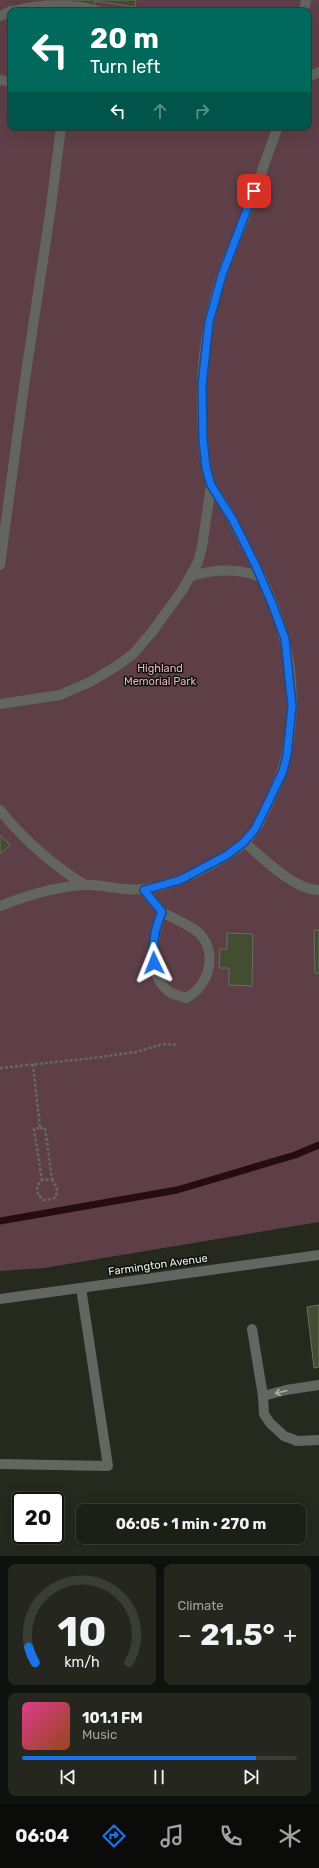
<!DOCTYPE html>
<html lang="en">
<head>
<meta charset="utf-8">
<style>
	:root { --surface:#1c1f16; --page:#25271f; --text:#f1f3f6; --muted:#a0a2a1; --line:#3a3d35; --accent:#1a73e8 }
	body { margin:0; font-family:Rubik,sans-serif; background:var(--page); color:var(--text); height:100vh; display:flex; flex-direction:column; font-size:15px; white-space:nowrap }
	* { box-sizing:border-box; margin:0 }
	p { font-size:13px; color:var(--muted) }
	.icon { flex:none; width:22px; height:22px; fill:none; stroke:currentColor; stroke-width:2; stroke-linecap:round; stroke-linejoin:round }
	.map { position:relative; height:1556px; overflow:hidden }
	.details { display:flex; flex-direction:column; gap:8px; padding:8px; background:#0f110c; flex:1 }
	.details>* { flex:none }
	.guide { position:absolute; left:8px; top:8px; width:303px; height:122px; border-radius:8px; box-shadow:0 4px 16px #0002,0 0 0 1px var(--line); background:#00695c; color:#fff; overflow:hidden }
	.speed { position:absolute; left:12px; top:1492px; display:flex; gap:8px; font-size:20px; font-weight:700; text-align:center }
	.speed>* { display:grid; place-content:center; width:52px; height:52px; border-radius:50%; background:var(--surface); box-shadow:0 4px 16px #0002,0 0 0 1px var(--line); line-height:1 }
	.speed .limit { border:2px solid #111; border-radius:6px; background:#fff; color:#111 }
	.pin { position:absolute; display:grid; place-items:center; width:34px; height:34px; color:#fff; margin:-17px; border-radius:8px; box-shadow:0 2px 6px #0006 }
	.me { position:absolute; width:44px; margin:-22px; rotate:358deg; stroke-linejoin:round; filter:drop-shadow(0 0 3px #0008) }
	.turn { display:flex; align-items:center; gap:14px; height:84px; padding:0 16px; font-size:18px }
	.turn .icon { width:52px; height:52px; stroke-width:2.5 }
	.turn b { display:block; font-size:28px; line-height:34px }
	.lanes { display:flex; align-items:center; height:38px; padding:0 16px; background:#0003; justify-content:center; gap:20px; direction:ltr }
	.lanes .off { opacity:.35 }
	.big { font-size:30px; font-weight:700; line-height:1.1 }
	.details .card { flex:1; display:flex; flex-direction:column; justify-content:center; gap:6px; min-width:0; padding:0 14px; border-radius:8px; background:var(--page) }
	.details .dial { align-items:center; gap:0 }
	.dial svg { height:104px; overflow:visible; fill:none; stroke:var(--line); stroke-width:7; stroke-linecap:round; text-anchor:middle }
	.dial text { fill:var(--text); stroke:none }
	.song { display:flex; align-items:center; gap:12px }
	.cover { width:48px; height:48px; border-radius:6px; background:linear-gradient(135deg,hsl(330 70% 55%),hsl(20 70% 35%)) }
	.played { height:4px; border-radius:2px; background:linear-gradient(90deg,var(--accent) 85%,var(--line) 85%) }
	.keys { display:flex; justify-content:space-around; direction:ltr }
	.heat { display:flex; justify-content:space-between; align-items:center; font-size:22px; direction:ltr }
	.details .tiles { flex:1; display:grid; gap:8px; grid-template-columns:1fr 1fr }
	.card:last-child { grid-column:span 2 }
	.trip { position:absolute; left:76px; top:1504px; width:230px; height:40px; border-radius:8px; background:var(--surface); box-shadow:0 4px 16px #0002,0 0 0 1px var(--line); font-weight:700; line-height:40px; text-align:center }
	.tab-bar { display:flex; height:64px; justify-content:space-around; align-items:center; background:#0b0c09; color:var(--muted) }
	.tab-bar .icon { width:28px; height:28px }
	.tab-bar .active { color:var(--accent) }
	.tab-bar b { font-size:18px; color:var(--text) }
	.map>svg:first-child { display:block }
</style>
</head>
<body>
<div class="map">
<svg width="319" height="1556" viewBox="0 0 319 1556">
	<rect width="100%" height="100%" fill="#25291e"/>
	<path fill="#5e3f47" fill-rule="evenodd" d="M0 0H319V1222L44 1268 0 1271ZM11 11H308V127H11Z"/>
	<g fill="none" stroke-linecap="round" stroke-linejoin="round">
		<path stroke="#250b13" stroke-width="7" d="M0 1221 177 1190 295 1155 319 1145"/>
	</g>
	<g fill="#434d31" stroke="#6a6f62">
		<path d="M64 0H136L135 7 95 1 94 11H63Z"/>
		<path d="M0 835 10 845 0 854Z"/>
		<path d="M314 930H319V973H315Z"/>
		<path d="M227 933 253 934 252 986 229 985V968H219L220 949H227Z"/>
		<path d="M319 1305V1367L314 1368 307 1307Z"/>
	</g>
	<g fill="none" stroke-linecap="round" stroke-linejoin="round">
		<g stroke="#65695f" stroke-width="2.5" stroke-dasharray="3 2" stroke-linecap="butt">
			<path d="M33 1064 40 1128 34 1129 42 1180"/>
			<path d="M0 1068 93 1058 136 1052 163 1044 178 1045"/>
			<path d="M40 1128H45L52 1179 42 1180 37 1186 38 1195 44 1200 52 1199 56 1197 57 1189 52 1179"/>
		</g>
		<g stroke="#636660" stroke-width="10">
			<path d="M13 11C41 4 72 3 99 11"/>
			<path d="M304 11 306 0"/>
			<path d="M0 16 11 11"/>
			<path d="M308 77 319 72"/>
			<path d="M0 80 11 82"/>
			<path d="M0 565 24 386 51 207 61 127"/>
			<path d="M191 576C215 569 239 567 262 578"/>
			<path d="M0 704 60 695 90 682 117 666 133 654 152 632 183 589 198 562 202 547 211 485"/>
			<path d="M0 810C24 840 53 865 85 885"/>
			<path d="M244 842C262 857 295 891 319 890"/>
			<path d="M144 890 162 912C152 935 146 977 171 993 176 995 181 996 186 998 209 986 218 954 200 934 192 926 172 918 162 912"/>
			<path d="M0 906C28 895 59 885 89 885 108 885 126 892 145 889 176 885 212 866 238 848 257 834 266 809 275 788 295 746 296 683 284 638 275 602 257 568 240 535 235 524 229 513 223 503 218 496 212 489 210 482 203 461 203 438 202 416 200 369 207 319 222 275 230 251 241 228 250 204 260 178 268 152 278 127"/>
			<path d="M252 1329 263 1396"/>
			<path d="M319 1385 286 1390 263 1396 264 1414 270 1423 284 1436 297 1441 319 1440"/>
		</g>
		<path stroke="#636660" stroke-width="10" d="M0 1464 108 1466 81 1288"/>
		<path stroke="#636660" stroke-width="10" d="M0 1299 319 1255"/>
	</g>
	<defs><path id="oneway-shaft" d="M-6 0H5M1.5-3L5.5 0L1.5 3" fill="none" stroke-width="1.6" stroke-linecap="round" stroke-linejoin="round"/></defs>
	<use stroke="#adb0a9" href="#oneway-shaft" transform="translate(281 1392) rotate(166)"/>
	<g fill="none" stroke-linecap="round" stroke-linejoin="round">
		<defs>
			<path id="route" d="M154 963C152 945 154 929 162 912L144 890 180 880 227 855 244 842 255 829 265 809 283 771 287 755 292 706 285 639 273 606 256 566 233 520 211 485 206 468 203 439 202 385 209 322 222 275 254 191"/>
		</defs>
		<use href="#route" stroke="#114b97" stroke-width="10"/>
		<use href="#route" stroke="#1a73e8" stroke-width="7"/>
	</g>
	<g text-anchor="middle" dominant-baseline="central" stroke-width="3" stroke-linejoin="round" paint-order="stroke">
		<g font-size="11" fill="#efb0bf" stroke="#0f110c">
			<text x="160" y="668">Highland<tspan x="160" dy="13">Memorial Park</tspan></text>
		</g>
		<g font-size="11" fill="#eaede5" stroke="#0f110c">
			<text transform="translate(158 1265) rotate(-8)">Farmington Avenue</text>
		</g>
	</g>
</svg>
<div class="speed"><div class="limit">20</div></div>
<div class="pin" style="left:254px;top:191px;background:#d93025"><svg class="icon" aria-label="arrive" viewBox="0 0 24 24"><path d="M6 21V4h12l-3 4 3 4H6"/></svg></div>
<svg class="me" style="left:154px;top:963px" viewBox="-20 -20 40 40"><path d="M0-17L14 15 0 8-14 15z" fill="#1a73e8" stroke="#fff" stroke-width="4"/></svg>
<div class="trip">06:05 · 1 min · 270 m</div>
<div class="guide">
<div class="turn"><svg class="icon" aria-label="left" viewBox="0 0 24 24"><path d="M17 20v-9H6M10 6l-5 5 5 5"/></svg><div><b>20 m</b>Turn left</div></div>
<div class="lanes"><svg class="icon" aria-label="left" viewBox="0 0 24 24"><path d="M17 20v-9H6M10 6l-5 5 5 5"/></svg><svg class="icon off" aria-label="ahead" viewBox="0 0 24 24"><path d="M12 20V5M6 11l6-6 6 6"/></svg><svg class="icon off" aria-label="right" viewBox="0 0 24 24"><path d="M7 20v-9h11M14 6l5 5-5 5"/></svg></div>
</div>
</div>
<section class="details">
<div class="tiles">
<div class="card dial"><svg viewBox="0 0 100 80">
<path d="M14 69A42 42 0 1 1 86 69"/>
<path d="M14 69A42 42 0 0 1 9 57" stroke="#1a73e8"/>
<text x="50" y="56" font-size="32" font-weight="700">10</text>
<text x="50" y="72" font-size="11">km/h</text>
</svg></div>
<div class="card"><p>Climate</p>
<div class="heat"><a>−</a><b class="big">21.5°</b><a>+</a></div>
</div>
<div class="card">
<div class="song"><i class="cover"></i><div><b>101.1 FM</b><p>Music</p></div></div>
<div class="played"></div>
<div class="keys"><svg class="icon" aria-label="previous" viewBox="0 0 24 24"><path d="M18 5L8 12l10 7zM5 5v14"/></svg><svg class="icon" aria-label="pause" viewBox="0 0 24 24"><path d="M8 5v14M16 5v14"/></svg><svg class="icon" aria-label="next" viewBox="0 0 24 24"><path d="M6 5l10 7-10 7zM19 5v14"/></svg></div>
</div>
</div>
</section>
<nav class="tab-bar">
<b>06:04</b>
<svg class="icon active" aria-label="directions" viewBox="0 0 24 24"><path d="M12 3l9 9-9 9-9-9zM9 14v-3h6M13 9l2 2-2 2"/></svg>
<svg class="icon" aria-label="music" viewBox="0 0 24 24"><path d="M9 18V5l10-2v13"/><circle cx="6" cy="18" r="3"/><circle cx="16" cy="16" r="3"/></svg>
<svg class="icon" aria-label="phone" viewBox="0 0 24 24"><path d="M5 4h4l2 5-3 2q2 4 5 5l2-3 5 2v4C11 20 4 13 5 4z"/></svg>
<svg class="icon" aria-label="climate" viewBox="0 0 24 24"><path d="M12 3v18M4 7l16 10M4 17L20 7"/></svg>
</nav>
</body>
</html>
